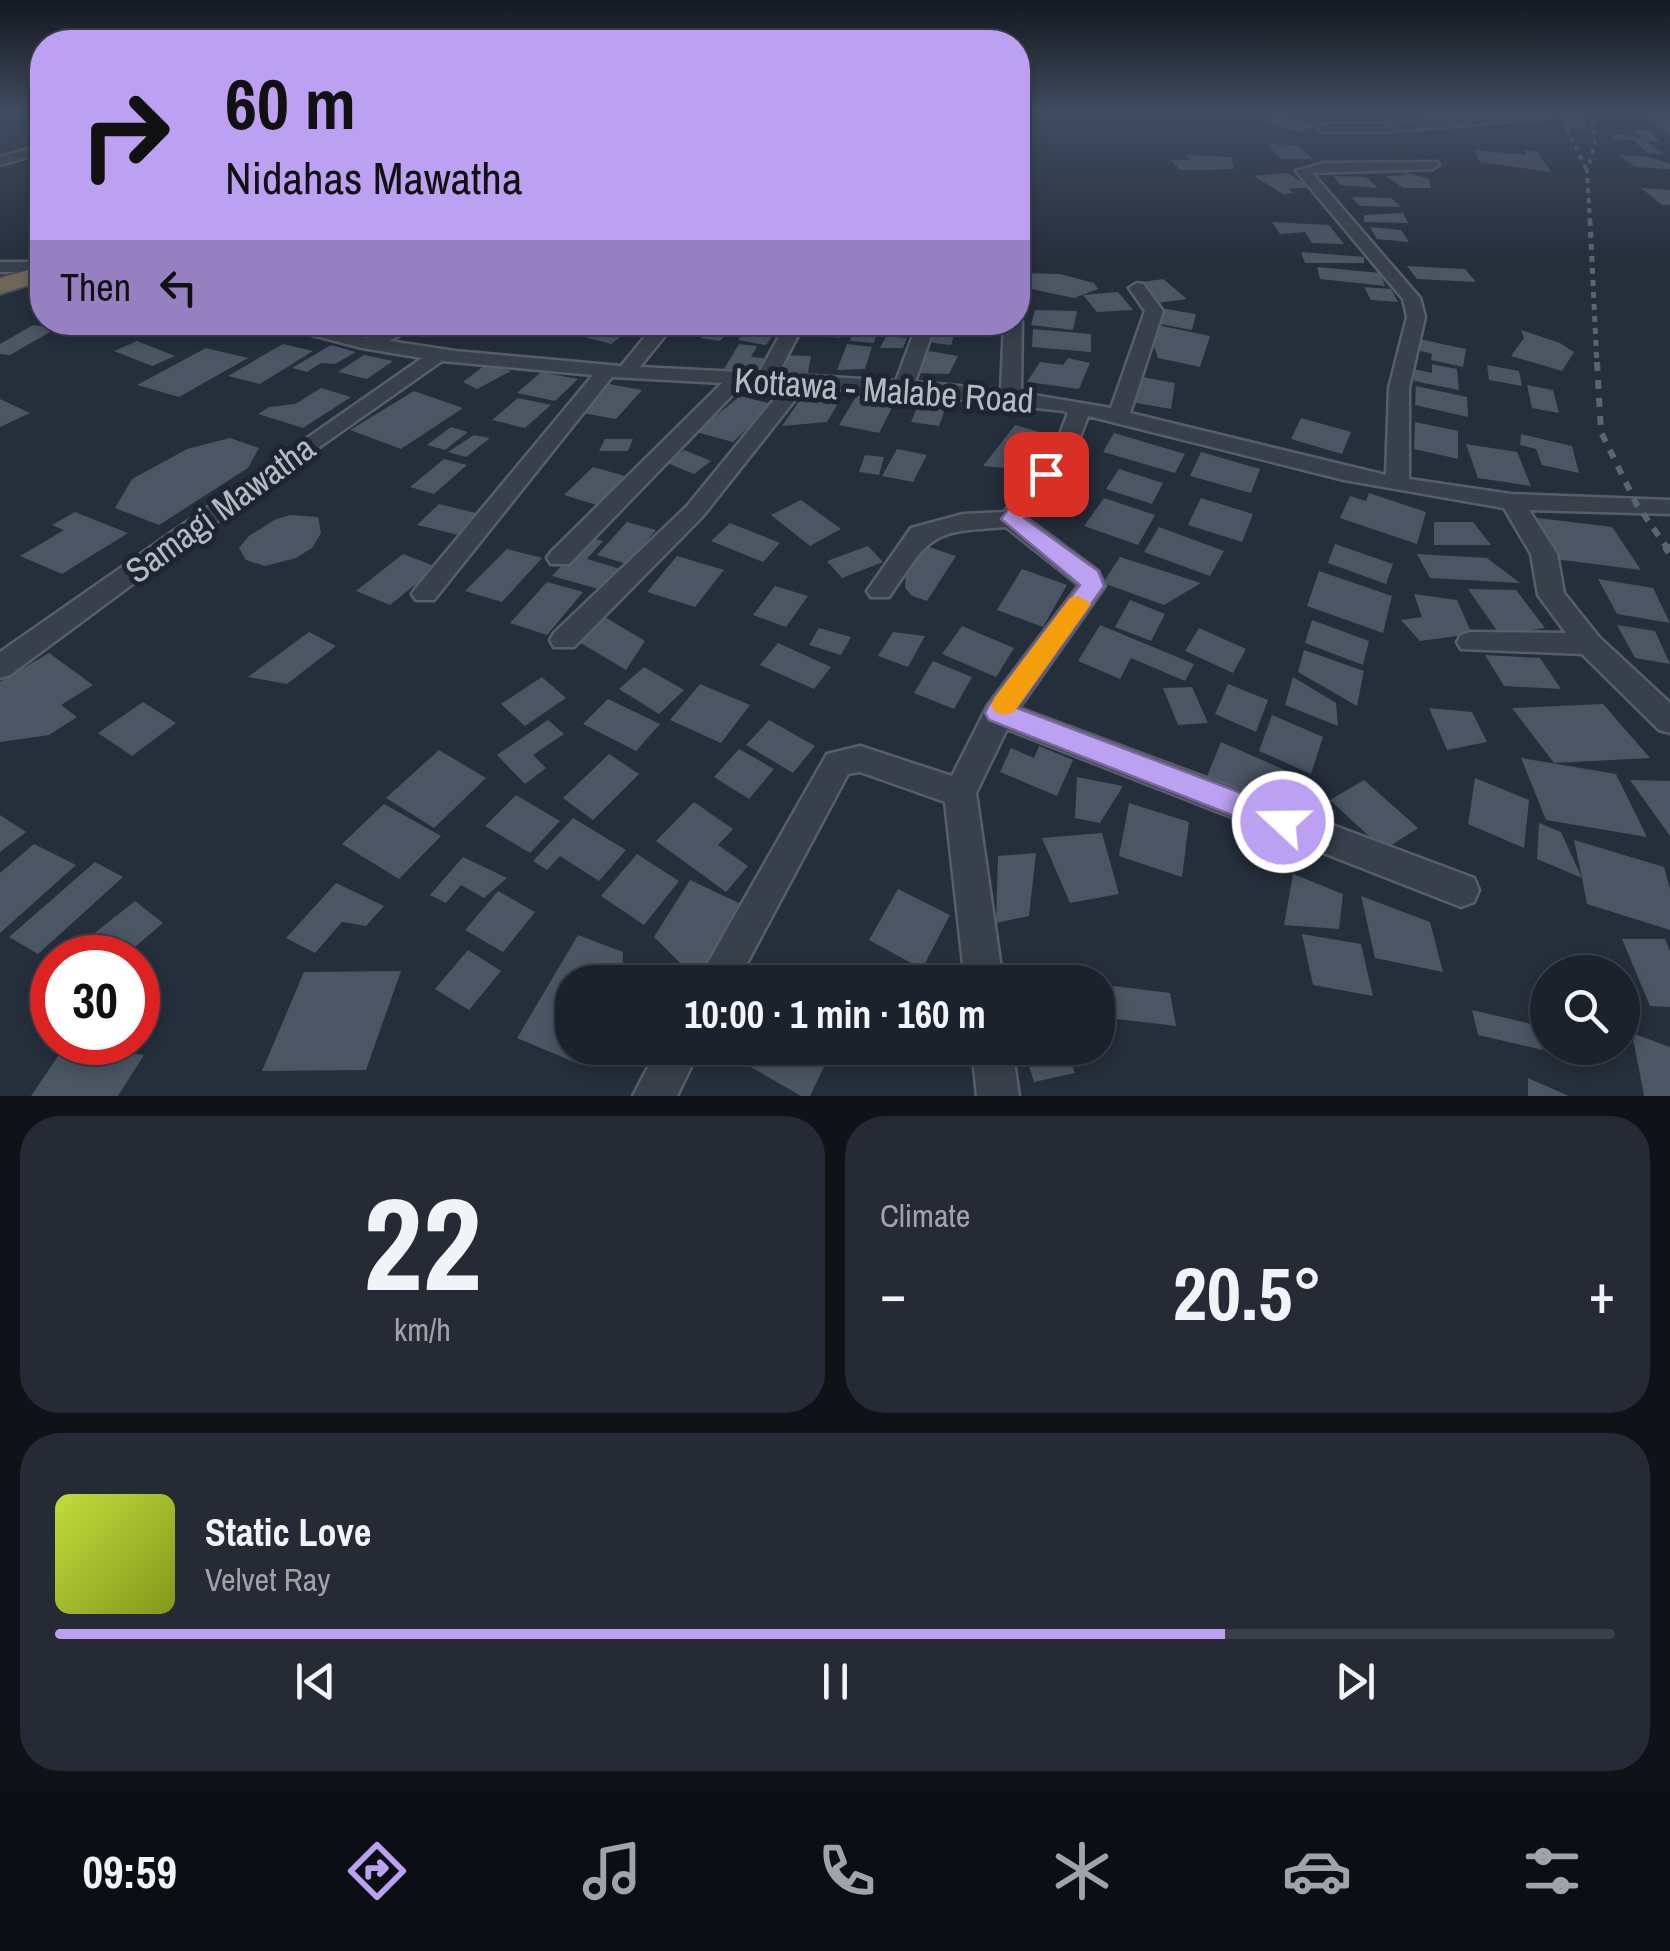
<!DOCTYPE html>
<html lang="en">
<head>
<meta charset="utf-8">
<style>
	:root { --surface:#1c222c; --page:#252a34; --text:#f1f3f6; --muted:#a0a4a9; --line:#3a3f48; --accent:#bca0f2 }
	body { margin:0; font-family:"Archivo Narrow",sans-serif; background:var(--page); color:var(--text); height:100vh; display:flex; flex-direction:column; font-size:38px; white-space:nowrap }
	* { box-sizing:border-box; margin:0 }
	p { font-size:32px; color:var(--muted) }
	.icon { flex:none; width:55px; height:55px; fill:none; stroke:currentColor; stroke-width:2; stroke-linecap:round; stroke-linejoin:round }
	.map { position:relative; height:1096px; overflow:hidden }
	.side { display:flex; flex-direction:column; gap:20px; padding:20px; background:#0f1318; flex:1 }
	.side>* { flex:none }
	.hud { position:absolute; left:30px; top:30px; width:1000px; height:305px; border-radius:40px; box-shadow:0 5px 15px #0003,0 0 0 2px var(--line); background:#bca0f2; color:#111; overflow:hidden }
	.controls { position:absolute; left:1530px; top:955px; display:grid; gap:20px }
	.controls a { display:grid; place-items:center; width:110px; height:110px; border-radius:50%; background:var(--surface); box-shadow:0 5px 15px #0003,0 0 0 2px var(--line); font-size:50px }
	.speed { position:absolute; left:30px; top:935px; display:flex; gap:20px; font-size:50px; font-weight:700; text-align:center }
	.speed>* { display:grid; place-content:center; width:130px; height:130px; border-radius:50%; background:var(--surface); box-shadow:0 5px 15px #0003,0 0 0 2px var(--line); line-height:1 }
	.speed .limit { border:15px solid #d22; background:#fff; color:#111 }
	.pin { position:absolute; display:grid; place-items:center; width:85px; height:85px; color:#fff; margin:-42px; border-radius:20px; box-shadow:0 5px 15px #0006 }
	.me { position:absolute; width:110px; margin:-55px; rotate:291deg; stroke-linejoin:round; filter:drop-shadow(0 0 8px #0008) }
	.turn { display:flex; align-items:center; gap:35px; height:210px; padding:0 30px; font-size:45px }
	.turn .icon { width:130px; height:130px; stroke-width:2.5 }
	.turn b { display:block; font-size:70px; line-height:85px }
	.then { display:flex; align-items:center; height:95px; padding:0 30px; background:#0003; gap:20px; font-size:38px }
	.big { font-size:75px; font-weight:700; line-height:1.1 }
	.side .card { flex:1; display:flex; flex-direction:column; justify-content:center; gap:15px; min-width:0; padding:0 35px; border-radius:40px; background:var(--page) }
	.side .dial { align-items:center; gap:0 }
	.dial b { font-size:130px; line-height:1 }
	.song { display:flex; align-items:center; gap:30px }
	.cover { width:120px; height:120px; border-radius:15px; background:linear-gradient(135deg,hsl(70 70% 55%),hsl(70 70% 35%)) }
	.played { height:10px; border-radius:5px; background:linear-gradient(90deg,var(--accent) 75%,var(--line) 75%) }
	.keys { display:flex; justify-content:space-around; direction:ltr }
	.heat { display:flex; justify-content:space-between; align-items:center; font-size:55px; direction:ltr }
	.side .tiles { flex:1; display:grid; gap:20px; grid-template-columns:1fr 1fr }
	.card:last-child { grid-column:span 2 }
	.trip { position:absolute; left:555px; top:965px; width:560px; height:100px; border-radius:40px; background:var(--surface); box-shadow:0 5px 15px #0003,0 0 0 2px var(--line); font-weight:700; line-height:100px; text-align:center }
	.menu { display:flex; height:160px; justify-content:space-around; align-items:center; background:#0b0e12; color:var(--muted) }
	.menu .icon { width:70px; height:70px }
	.menu .current { color:var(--accent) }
	.menu b { font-size:45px; color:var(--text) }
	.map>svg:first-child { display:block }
</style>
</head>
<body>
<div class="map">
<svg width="1670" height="1096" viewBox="0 0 1670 1096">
	<rect width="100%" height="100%" fill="#252e3b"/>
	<g fill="#4b5563">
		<path d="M1562 112H1585L1586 130 1562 126Z"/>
		<path d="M1278 116 1316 124 1302 132 1263 123Z"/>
		<path d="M1633 129 1650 131 1659 142 1647 141 1663 154 1647 153 1633 140 1616 139 1609 134 1636 136 1644 142Z"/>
		<path d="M1267 144 1298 145 1313 159H1281Z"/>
		<path d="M1474 150 1526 155 1524 150 1538 152 1551 172 1480 162Z"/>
		<path d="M1186 155 1231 157 1234 169 1180 170 1171 160H1190Z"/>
		<path d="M1618 155 1649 157 1670 164V169L1636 167Z"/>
		<path d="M1401 171 1429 179 1431 188H1403L1386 176 1407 175Z"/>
		<path d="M1287 173 1310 187 1287 189 1294 193 1283 194 1254 176Z"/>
		<path d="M1333 176 1366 177 1378 188 1341 185Z"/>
		<path d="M1641 188 1670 190V205H1662Z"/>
		<path d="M1351 197 1391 198 1401 207 1360 206Z"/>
		<path d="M1403 213 1408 223 1364 222V215Z"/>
		<path d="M1272 222 1329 225 1344 244 1312 243 1305 232 1280 234Z"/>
		<path d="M1370 227 1401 230 1409 242 1377 239Z"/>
		<path d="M1301 252 1364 257V263H1305Z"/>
		<path d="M1407 266 1465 269 1476 282 1417 279Z"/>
		<path d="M1317 267 1381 273 1385 286 1320 279Z"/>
		<path d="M1020 273 1060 274 1094 283 1098 289 1074 298 1022 287Z"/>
		<path d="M1163 279 1187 299 1157 303 1134 283Z"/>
		<path d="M1364 287 1391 289 1398 302 1371 300Z"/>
		<path d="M1118 292 1133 310 1097 312 1083 295Z"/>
		<path d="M1160 308 1196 314 1192 330 1155 323Z"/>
		<path d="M1035 310 1077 311 1073 330 1031 325Z"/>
		<path d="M95 322H133L105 336 80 329Z"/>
		<path d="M563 322H641L611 344 553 329Z"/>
		<path d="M753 322H783L766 345 738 340Z"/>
		<path d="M807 322H813L845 325 840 338 801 334Z"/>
		<path d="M856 322H880L874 343 850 341Z"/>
		<path d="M935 322H959L951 345 927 342Z"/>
		<path d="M33 325 57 328 10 355 0 354V344Z"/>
		<path d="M1157 325 1210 336 1200 367 1158 358 1151 338Z"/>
		<path d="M706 326 730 330 720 341 701 338Z"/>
		<path d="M1033 329 1091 334V352L1032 347Z"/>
		<path d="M1521 330 1560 343 1574 352 1562 371 1511 356 1524 338Z"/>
		<path d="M886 336 907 338 903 348H880Z"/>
		<path d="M1419 339 1466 349 1463 367 1431 360 1432 354 1417 350Z"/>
		<path d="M137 341 175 356 152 366 114 351Z"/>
		<path d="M283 344 313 351 260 384 228 376Z"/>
		<path d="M739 344 757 346 751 357 764 358 757 372 724 369Z"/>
		<path d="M847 344 872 347 865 369 837 370Z"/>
		<path d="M331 345 356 352 335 364 321 363 307 372 292 368Z"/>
		<path d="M206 348 248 358 179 397 137 385Z"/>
		<path d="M929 351 958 356 949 374 917 373Z"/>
		<path d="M364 355 393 361 367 379 338 372Z"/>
		<path d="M782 355 811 356 808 373 779 372Z"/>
		<path d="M1068 358 1090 363 1079 389 1027 382 1040 362 1063 365Z"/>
		<path d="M1432 364 1457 369 1459 390 1414 381V369L1432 373Z"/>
		<path d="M485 365 511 371 477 389 463 382Z"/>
		<path d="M1487 365 1519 371 1522 386 1489 380Z"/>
		<path d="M541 372 578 379 555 401 517 393Z"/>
		<path d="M1137 376 1175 383 1171 409 1131 402Z"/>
		<path d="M609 384 642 390 616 419 582 413Z"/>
		<path d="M1527 385 1553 390 1559 413 1532 408Z"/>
		<path d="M1416 386 1467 397 1468 417 1415 405Z"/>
		<path d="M321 388 351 397 303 428 258 414 269 407 295 404Z"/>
		<path d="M414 391 463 408 401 449 350 430Z"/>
		<path d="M804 394 840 400 827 422 782 426Z"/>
		<path d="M857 395 895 402 879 433 839 425Z"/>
		<path d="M740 396 772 404 733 442 696 432Z"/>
		<path d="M518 398 551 405 525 428 492 420Z"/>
		<path d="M0 399 30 413 0 427Z"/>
		<path d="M920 400 947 404 939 426 911 422Z"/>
		<path d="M1301 418 1351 432 1342 454 1291 439Z"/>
		<path d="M1415 422 1458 431V459L1414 449Z"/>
		<path d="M1015 425 1043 433 1017 469 983 466Z"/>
		<path d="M451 427 468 432 445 450 427 445Z"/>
		<path d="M1114 433 1185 454 1175 473 1103 452Z"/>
		<path d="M1521 434 1572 446 1579 473 1542 465 1536 449 1520 445Z"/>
		<path d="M474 435 490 438 466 457 448 452Z"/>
		<path d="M230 438 259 448 248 468 159 525 115 508 132 479 187 449Z"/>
		<path d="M605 439H633L628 451H599Z"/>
		<path d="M1466 444 1517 452 1531 486 1478 478Z"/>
		<path d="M897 449 927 455 913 482 882 476Z"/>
		<path d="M684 450 711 461 694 474 667 463Z"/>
		<path d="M1201 452 1260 469 1251 493 1190 476Z"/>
		<path d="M865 455 884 457 879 475 859 472Z"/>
		<path d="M444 459 467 465 434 494 410 487Z"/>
		<path d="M593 467 632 478 603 507 564 495Z"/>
		<path d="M1119 469 1163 483 1152 504 1106 489Z"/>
		<path d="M1369 493 1426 512 1417 544 1340 518 1350 496 1366 501Z"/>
		<path d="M1104 498 1155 515 1138 545 1084 526Z"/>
		<path d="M1201 498 1253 514 1242 542 1188 525Z"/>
		<path d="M801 500 841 529 810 546 771 515Z"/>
		<path d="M439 504 484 515 463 536 417 525Z"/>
		<path d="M75 512 128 533 62 574 20 556 64 530 52 525Z"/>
		<path d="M290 515 318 517 321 533 312 548 296 558 265 566 246 560 239 548 249 536 274 520Z"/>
		<path d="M1530 517 1612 527 1641 570 1554 559Z"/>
		<path d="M627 522 656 530 627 564 597 555Z"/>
		<path d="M1434 522H1473L1491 545H1434Z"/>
		<path d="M730 523 780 543 763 562 711 541Z"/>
		<path d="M1159 527 1224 551 1210 576 1144 552Z"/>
		<path d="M588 537 603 541 587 559 627 571 609 592 552 576Z"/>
		<path d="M1335 544 1393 564 1386 584 1328 563Z"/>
		<path d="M923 545 956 556 927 601 912 596 905 588 906 570Z"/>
		<path d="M868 546 883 562 842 578 827 561Z"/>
		<path d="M507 549 542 558 502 602 465 591Z"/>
		<path d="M403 554 437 567 390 605 356 591Z"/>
		<path d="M1417 554 1487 558 1520 583 1430 578Z"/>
		<path d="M677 556 724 570 695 607 647 592Z"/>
		<path d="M1120 557 1201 583 1164 605 1103 583Z"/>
		<path d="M1022 569 1067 585 1043 627 997 610Z"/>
		<path d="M1319 571 1392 596 1383 633 1307 606Z"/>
		<path d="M1598 579 1653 588 1670 623 1617 614Z"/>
		<path d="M547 582 583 592 547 635 510 623Z"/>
		<path d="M775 586 808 596 786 627 753 615Z"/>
		<path d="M1468 589 1516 590 1545 628 1500 635Z"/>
		<path d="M1414 594 1457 600 1472 634 1420 641 1401 620 1422 617Z"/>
		<path d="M1130 600 1165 614 1151 641 1115 627Z"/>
		<path d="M603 616 645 641 626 670 574 639Z"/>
		<path d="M1312 620 1369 641 1363 665 1305 643Z"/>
		<path d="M1100 625 1194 664 1185 681 1131 658 1120 679 1078 661Z"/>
		<path d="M1617 625 1655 631 1670 664 1635 658Z"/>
		<path d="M962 626 1014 648 996 677 942 654Z"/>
		<path d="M819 628 851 637 841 655 809 645Z"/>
		<path d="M1199 628 1246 649 1233 673 1185 651Z"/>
		<path d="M309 632 336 646 287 684 248 677Z"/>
		<path d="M893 632 925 636 908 667 878 656Z"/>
		<path d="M778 643 831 667 814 689 760 665Z"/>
		<path d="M1304 650 1364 671 1357 706 1298 672Z"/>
		<path d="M49 653 93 685 61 705 77 717 49 735 0 742V682Z"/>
		<path d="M1485 655 1540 658 1561 689 1504 686Z"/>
		<path d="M933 661 972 677 954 709 914 693Z"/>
		<path d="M644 667 684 690 659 714 619 689Z"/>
		<path d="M542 677 566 698 525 726 501 704Z"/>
		<path d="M1293 677 1336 703 1338 726 1285 705Z"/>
		<path d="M700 684 750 705 721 743 670 720Z"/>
		<path d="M1228 684 1268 700 1256 732 1215 714Z"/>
		<path d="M1192 687 1208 723 1178 725 1163 688Z"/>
		<path d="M608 699 660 724 636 751 583 724Z"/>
		<path d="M143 702 176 723 132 756 98 733Z"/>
		<path d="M1603 704 1650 758 1554 763 1512 708Z"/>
		<path d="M1429 708 1472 712 1487 742 1447 750Z"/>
		<path d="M1272 715 1323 737 1311 774 1259 751Z"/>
		<path d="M548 720 564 734 533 755 546 768 525 784 497 755Z"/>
		<path d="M769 720 815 746 793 773 746 745Z"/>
		<path d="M1221 742 1303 778 1296 798 1267 786 1260 804 1206 779Z"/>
		<path d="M1039 746 1073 760 1057 796 1000 772 1011 748 1034 758Z"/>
		<path d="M739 749 774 769 749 799 714 777Z"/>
		<path d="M439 750 486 778 434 828 386 798Z"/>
		<path d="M609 754 639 774 593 820 563 798Z"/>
		<path d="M1521 758 1616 774 1647 837 1546 820Z"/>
		<path d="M1077 777 1123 786 1100 823 1075 818Z"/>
		<path d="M1475 778 1529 800 1524 848 1468 824Z"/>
		<path d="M1364 780 1418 828 1384 850 1330 800Z"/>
		<path d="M1630 780 1670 781V836Z"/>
		<path d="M516 795 560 821 530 853 485 826Z"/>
		<path d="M694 802 733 829 718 845 748 866 726 892 656 841Z"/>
		<path d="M1129 803 1189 822 1182 877 1119 856Z"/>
		<path d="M384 804 441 836 399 879 342 844Z"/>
		<path d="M0 815 26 832 0 852Z"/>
		<path d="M573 818 626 850 599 881 560 856 547 870 533 861Z"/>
		<path d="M1539 823 1561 832 1582 878 1574 840 1664 867 1670 889V930L1587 904 1582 878 1537 859Z"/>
		<path d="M1102 833 1119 894 1070 903 1042 838Z"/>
		<path d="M34 844 76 865 0 933V873Z"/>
		<path d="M1036 853 1029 916 996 923 998 856Z"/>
		<path d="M637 854 679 881 644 925 601 896Z"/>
		<path d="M463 857 507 878 484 898 461 885 446 903 430 895Z"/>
		<path d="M95 862 123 877 38 954 9 937Z"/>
		<path d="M1293 874 1343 894 1339 929 1284 925Z"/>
		<path d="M690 880 741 904 697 980 654 937Z"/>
		<path d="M336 883 384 906 366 926 342 922 315 953 286 938Z"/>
		<path d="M898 889 950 915 922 969 869 940Z"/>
		<path d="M498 891 535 912 503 952 465 930Z"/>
		<path d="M1361 896 1430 922 1443 972 1375 958Z"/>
		<path d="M135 901 163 923 122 958H107L86 940Z"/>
		<path d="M1302 934 1361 944 1373 996 1313 985Z"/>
		<path d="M578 935 623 952 622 982H572V1048H590L581 1065 517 1038Z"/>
		<path d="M1622 939H1665L1670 951V1007L1650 1006Z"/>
		<path d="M468 950 501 971 469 1010 435 989Z"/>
		<path d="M401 971 366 1070 262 1071 304 972Z"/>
		<path d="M1113 986 1170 993 1176 1026 1117 1019Z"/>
		<path d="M1472 1010 1536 1025 1543 1050 1478 1035Z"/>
		<path d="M1632 1033 1670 1047V1096H1644Z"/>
		<path d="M65 1046 144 1055 118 1096H31Z"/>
		<path d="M743 1048H833L810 1096H801L737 1059Z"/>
		<path d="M1023 1048H1066L1075 1073 1034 1082Z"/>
		<path d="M1528 1078 1569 1096H1528Z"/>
	</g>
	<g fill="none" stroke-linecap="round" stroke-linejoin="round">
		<defs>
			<g id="minor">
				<path d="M1556 112 1549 118 1381 132H1324L1318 128 1324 124H1381Z"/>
				<path d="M42 145V153L0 165V157Z"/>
				<path d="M1437 162 1439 165 1432 169 1312 173 1420 298 1425 317 1409 388V479L1511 494 1670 500V514L1529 510 1557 554 1564 593 1599 637 1670 703V733L1659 730 1582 654 1461 649 1457 642 1461 635 1471 632 1566 633 1538 595 1531 554 1504 508 1344 480 1088 416 1075 451 1025 517 1098 571 1105 586 1019 708 1474 878 1479 890 1474 902 1461 907 1007 729 976 793 1003 982H965L945 802 860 772 848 774 737 982H697L827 754 860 746 952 776 988 705 1079 585 1006 527C927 532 932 535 889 597H871L867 591 911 528 963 514 1004 512 1054 450 1068 413 1063 411 922 395 805 387 703 516 574 647H554L550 640 554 633 687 506 785 386 743 384 569 564H551L547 558 551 552 722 383 612 377 434 600H416L412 594 416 588 593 375 442 361 281 474 10 675 0 678V652L422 358 362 348 262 322H297L366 338 400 322H425L389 341 455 351 621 366 657 322H676L640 367 759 373 787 322H805L778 374 896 381 918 322H936L915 382 1001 390 1004 322H1018V318L1022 322 1021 393 1111 408 1145 311 1129 288 1137 283 1143 284 1163 311 1130 413 1386 475 1389 388 1407 317 1403 299 1296 171 1324 163Z"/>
				<rect x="0" y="262" width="42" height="10"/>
				<path d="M658 1048H700L677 1096H633Z"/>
				<path d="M972 1048H1012L1019 1096H977Z"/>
			</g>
			<path id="major" d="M1644 112H1660L1670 120V133Z"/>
			<path id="highway" d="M42 266V281L0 294V278Z"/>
		</defs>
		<use href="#minor" stroke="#575e69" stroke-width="5"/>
		<use href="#major" stroke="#424954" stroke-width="6"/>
		<use href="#highway" stroke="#444b56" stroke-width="4"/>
		<use href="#minor" fill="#38404b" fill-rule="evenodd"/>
		<use href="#major" fill="#565f6b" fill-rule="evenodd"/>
		<use href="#highway" fill="#706656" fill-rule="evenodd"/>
		<g stroke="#5b6472" stroke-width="4" stroke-dasharray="5 5" stroke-linecap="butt">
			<path d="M1567 128 1587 171"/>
			<path d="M1590 223 1587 171 1595 144 1592 112"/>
		</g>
		<path stroke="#5b6472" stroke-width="5" stroke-dasharray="6 6" stroke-linecap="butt" d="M1590 220 1597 365"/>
		<path stroke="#5b6472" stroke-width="6" stroke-dasharray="9 9" stroke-linecap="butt" d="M1597 362 1601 432 1637 505 1668 549"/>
		<path stroke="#5b6472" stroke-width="9" stroke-dasharray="11 11" stroke-linecap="butt" d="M1666 546 1670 552"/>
	</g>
	<linearGradient id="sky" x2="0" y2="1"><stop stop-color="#141920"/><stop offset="0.42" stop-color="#404c60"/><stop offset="1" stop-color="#404c60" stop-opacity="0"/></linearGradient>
	<rect width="1670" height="265" fill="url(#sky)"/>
	<path fill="#bca0f2" stroke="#7a689d" stroke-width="2.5" d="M1046 468 1057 474 1024 518 1098 571 1104 586 1017 708 1294 813 1298 822 1294 831 1283 835 989 720 985 713 989 705 1080 585 1001 519 1039 470Z"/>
	<path fill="#f59e0b" d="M1079 596 1091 604 1014 712 1004 715 995 712 991 705 995 697 1070 598Z"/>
	<g text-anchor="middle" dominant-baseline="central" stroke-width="10" stroke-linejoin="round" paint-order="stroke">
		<g font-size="35" fill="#b4bbc6" stroke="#1e2530">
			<text transform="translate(884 390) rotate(4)">Kottawa - Malabe Road</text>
			<text transform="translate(220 509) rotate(-36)">Samagi Mawatha</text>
		</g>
	</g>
</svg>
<div class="controls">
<a><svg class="icon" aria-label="search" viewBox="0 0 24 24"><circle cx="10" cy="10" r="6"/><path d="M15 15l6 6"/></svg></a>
</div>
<div class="speed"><div class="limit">30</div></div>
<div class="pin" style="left:1046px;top:474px;background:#d93025"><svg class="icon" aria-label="arrive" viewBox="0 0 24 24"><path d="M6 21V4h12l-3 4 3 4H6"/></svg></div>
<svg class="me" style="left:1283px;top:822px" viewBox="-20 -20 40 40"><circle r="17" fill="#bca0f2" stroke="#fff" stroke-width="3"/><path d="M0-11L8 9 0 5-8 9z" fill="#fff"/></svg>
<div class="trip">10:00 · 1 min · 160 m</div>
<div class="hud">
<div class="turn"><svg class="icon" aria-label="right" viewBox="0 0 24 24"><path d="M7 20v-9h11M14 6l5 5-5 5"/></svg><div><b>60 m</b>Nidahas Mawatha</div></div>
<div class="then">Then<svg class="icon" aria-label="left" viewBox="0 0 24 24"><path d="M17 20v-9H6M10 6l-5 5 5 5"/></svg></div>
</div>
</div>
<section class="side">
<div class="tiles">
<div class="card dial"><b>22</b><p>km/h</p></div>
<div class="card"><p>Climate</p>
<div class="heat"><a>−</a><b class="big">20.5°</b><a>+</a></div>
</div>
<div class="card">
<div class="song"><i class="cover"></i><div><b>Static Love</b><p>Velvet Ray</p></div></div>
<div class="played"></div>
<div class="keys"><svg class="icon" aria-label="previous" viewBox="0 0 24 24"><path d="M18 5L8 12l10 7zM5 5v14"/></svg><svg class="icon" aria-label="pause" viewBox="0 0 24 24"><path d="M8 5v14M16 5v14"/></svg><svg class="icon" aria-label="next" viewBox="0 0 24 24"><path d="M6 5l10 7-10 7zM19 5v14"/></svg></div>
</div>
</div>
</section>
<nav class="menu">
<b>09:59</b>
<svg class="icon current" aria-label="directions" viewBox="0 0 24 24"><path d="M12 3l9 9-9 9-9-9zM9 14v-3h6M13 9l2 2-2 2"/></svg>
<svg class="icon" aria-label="music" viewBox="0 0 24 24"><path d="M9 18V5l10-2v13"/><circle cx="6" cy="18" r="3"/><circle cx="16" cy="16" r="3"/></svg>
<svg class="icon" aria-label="phone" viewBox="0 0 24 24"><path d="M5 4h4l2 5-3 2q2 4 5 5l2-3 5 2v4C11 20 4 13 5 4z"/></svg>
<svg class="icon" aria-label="climate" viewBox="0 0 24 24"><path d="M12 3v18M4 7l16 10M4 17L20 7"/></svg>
<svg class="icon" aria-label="car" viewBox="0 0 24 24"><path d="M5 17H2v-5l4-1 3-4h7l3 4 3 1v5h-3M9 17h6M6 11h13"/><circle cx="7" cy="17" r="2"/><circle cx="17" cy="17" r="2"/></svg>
<svg class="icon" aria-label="filters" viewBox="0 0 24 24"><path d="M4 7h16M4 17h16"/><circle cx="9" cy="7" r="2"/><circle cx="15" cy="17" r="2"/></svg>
</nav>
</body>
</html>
